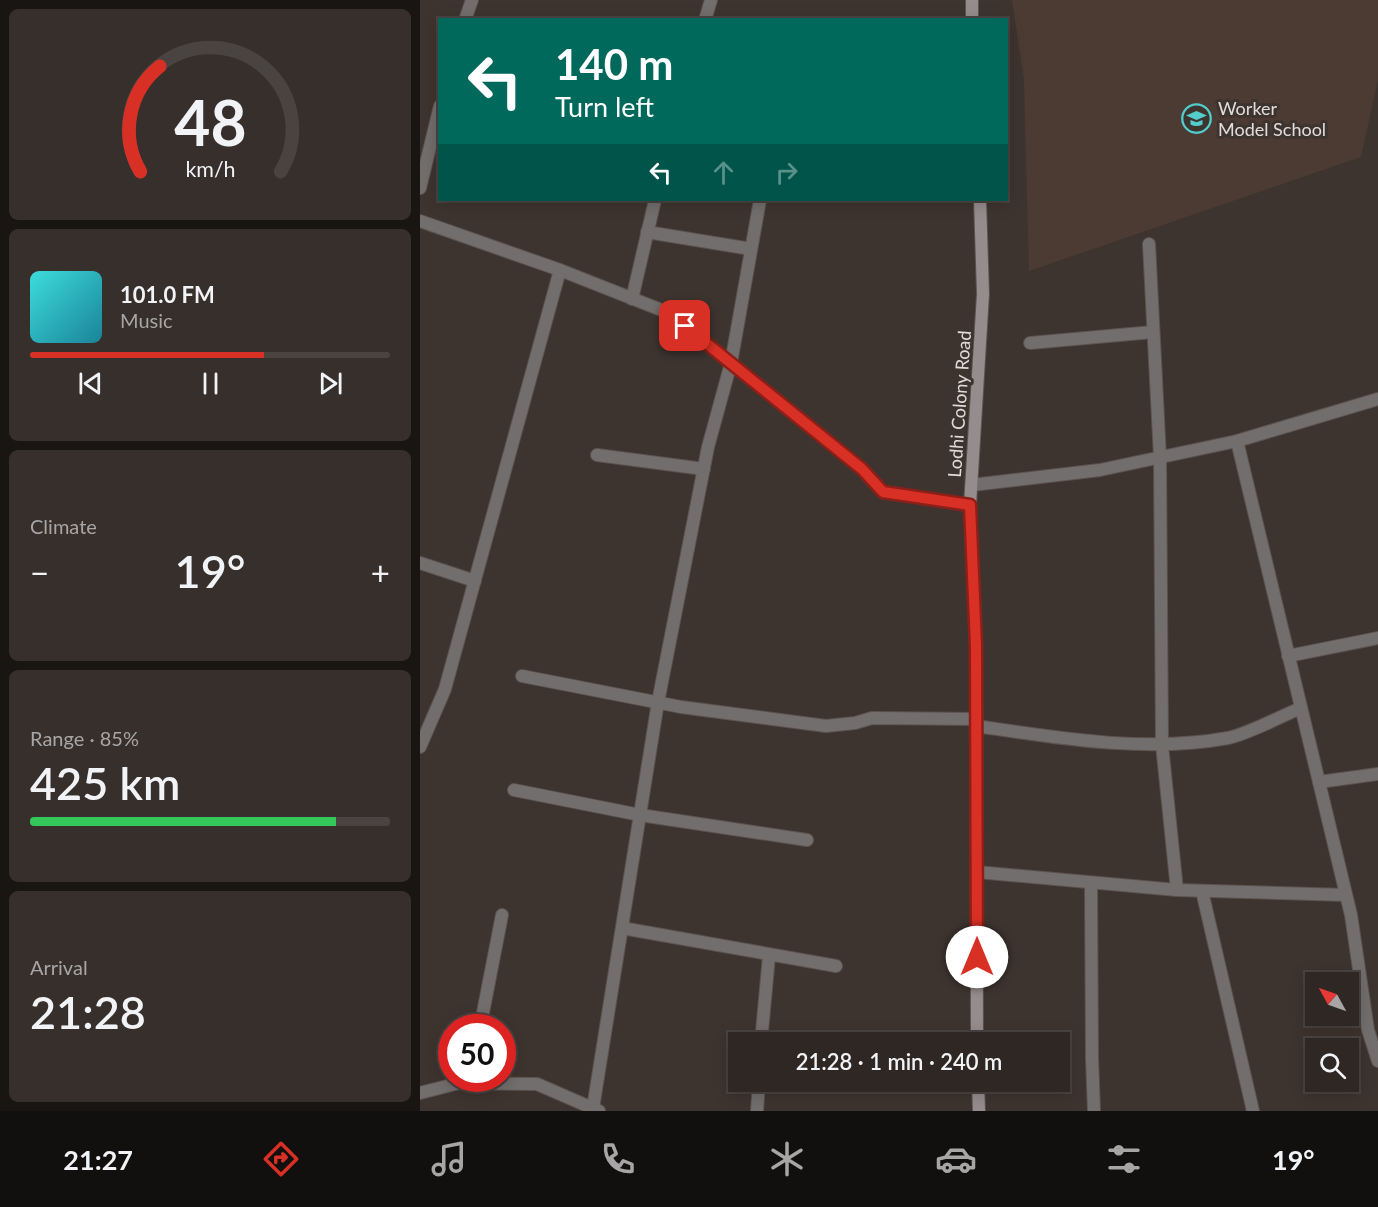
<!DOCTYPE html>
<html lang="en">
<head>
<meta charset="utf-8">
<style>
	:root { --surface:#2e2723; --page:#362f2b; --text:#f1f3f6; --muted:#a7a5a6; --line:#494441; --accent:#d93025 }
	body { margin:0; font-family:Lato,sans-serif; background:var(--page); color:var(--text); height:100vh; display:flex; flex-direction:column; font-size:22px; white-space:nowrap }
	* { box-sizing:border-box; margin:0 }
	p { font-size:20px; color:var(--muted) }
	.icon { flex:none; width:33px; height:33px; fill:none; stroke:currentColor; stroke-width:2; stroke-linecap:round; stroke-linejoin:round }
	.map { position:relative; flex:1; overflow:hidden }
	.panel { display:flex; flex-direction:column; gap:9px; padding:9px; background:#191513; width:420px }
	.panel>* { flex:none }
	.top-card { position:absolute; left:18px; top:18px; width:570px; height:183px; border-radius:0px; box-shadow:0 3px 15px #0003,0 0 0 2px var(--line); background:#00695c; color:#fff; overflow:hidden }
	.needle { width:39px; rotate:310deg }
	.tools { position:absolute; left:885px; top:972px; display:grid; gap:12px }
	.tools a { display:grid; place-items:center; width:54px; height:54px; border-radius:0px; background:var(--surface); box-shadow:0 3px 15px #0003,0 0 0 2px var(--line); font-size:30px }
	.speed { position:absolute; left:18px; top:1014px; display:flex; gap:12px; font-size:30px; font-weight:700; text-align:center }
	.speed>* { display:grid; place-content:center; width:78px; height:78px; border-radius:50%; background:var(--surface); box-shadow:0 3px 15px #0003,0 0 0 2px var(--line); line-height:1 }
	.speed .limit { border:9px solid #d22; background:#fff; color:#111 }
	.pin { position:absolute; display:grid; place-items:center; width:51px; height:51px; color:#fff; margin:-26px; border-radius:12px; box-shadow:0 3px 9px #0006 }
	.me { position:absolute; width:66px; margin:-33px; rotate:0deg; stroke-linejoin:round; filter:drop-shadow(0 0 4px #0008) }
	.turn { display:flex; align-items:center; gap:21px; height:126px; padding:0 18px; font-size:27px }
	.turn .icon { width:78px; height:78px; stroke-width:2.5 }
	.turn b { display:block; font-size:42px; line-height:51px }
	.lanes { display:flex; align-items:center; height:57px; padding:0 18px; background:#0003; justify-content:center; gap:30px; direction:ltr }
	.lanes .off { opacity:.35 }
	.big { font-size:45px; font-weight:600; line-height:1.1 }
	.panel .widget { flex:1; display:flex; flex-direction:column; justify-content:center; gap:9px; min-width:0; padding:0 21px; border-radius:9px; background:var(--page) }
	.panel .dial { align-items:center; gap:0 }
	.dial svg { height:156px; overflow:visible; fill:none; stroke:var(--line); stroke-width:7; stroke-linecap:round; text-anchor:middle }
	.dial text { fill:var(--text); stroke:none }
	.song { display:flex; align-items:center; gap:18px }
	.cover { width:72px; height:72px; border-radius:9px; background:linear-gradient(135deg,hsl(180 70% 55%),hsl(190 70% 35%)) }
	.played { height:6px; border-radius:3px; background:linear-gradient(90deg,var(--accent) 65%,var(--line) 65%) }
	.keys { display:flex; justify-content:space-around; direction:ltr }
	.heat { display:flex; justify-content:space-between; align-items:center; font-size:33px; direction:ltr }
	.charge { height:9px; border-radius:4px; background:linear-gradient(90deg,#34c759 85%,var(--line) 0) }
	.trip { position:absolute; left:308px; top:1032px; width:342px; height:60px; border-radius:0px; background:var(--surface); box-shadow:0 3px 15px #0003,0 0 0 2px var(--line); font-weight:600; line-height:60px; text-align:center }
	.dock { display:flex; height:96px; justify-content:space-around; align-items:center; background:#12100e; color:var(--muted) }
	.dock .icon { width:42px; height:42px }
	.dock .on { color:var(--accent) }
	.dock b { font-size:27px; color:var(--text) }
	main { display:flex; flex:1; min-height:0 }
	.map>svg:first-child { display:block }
</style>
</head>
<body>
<main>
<section class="panel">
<div class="widget dial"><svg viewBox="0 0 100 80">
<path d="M14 69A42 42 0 1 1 86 69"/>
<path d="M14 69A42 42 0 0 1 24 15" stroke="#d93025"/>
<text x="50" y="56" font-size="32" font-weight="700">48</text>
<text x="50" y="72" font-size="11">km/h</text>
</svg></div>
<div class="widget">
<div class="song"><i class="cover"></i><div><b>101.0 FM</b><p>Music</p></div></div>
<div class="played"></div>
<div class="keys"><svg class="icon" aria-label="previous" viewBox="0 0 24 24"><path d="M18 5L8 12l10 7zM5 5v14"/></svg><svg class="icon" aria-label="pause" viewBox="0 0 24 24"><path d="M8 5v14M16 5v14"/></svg><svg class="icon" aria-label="next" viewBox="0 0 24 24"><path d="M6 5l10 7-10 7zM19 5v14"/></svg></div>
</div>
<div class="widget"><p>Climate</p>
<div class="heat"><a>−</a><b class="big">19°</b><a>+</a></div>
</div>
<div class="widget"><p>Range · 85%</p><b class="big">425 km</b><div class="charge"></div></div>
<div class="widget"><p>Arrival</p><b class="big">21:28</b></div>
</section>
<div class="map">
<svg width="958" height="1111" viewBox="0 0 958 1111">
	<rect width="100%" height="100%" fill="#3e342f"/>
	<path fill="#4b3b33" d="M592 0H958V79L941 157 609 271 604 80Z"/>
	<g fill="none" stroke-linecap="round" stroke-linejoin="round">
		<defs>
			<g id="minor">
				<path d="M45 20 52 0"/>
				<path d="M285 20 291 0"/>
				<path d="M0 188 20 106"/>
				<path d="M0 221 140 270 249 313 442 469 463 492 550 505"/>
				<path d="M227 232 331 249"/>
				<path d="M729 244 740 457 742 745 757 890"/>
				<path d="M212 299 235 200"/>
				<path d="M610 343 733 332"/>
				<path d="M817 441 931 915 948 1030 958 1061"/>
				<path d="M177 455 284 469"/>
				<path d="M552 485 680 470 817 441 958 399"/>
				<path d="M0 563 55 581"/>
				<path d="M868 656 958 638"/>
				<path d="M102 676 261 707 406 726 435 723 452 718 556 719"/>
				<path d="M556 726C639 738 725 753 808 738 828 734 861 716 881 708"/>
				<path d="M0 747 25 689 140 270"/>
				<path d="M899 782 958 774"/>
				<path d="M94 790 220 815 387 840"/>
				<path d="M557 872 757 890 926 895"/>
				<path d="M671 883 672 1058 674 1111"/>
				<path d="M782 891 833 1111"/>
				<path d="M202 928 416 966"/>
				<path d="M60 1028 82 915"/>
				<path d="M341 1042 349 956"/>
				<path d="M0 1093 39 1083 117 1084 179 1111"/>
				<path d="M173 1108 238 702 288 447 311 363 340 200"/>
				<path d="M337 1111 339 1082"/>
			</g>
			<g id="secondary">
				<path d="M552 0V20"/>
				<path d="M557 1042 556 645 550 505 563 294 560 200"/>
				<path d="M558 1082 559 1111"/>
			</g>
		</defs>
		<use href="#minor" stroke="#5c524e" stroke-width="14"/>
		<use href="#secondary" stroke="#5c524e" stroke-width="14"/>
		<use href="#minor" stroke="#736e6e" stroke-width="12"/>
		<use href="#secondary" stroke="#958c8d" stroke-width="12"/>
	</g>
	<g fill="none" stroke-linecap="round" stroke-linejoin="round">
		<defs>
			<path id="route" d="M265 326 442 469 463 492 550 505 556 645 557 957"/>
		</defs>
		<use href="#route" stroke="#8d1f18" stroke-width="15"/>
		<use href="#route" stroke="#d93025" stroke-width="10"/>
	</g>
	<defs>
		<symbol id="school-ring" viewBox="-11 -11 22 22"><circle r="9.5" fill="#3e342f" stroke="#52cdcc" stroke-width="1.5"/><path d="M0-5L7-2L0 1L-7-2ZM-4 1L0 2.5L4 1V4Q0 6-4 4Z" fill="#52cdcc"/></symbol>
	</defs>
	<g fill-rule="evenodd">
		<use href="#school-ring" x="760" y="102" width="33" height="33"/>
	</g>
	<g text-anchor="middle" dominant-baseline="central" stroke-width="6" stroke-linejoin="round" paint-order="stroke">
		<g font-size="18" fill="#e2dcd9" stroke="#3e342f" text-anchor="start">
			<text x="798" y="108">Worker<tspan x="798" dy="21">Model School</tspan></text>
		</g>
		<g font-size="18" fill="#e2dcd9" stroke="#3e342f">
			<text transform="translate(539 404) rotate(-86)">Lodhi Colony Road</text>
		</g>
	</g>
</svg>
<div class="tools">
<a><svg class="needle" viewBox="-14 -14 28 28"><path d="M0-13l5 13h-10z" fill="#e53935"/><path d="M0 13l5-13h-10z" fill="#a7a5a6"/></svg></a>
<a><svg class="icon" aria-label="search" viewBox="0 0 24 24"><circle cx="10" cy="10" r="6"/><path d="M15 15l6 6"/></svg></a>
</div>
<div class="speed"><div class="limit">50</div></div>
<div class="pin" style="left:265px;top:326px;background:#d93025"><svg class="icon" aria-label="arrive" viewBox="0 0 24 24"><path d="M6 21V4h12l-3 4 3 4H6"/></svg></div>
<svg class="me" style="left:557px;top:957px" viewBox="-20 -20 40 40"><circle r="19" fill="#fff"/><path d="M0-13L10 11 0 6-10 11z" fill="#d93025"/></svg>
<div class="trip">21:28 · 1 min · 240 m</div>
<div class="top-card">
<div class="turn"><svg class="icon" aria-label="left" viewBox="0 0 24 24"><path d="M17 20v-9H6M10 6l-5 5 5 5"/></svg><div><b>140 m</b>Turn left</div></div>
<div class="lanes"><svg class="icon" aria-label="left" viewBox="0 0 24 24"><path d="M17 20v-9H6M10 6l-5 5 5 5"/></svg><svg class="icon off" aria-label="ahead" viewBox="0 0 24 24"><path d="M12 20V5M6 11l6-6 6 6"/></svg><svg class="icon off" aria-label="right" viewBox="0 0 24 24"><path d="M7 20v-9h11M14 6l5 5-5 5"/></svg></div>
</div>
</div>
</main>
<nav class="dock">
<b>21:27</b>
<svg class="icon on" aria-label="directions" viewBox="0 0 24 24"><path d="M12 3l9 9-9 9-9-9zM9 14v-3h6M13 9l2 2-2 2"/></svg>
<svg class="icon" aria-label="music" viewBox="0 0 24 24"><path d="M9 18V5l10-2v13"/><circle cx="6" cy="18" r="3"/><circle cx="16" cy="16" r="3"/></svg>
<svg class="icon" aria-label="phone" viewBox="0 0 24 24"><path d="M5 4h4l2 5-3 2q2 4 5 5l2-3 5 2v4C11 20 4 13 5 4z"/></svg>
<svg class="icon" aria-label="climate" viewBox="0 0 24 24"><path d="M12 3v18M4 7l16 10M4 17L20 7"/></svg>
<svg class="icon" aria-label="car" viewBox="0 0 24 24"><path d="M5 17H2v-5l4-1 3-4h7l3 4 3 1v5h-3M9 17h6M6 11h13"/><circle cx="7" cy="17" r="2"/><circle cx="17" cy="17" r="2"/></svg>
<svg class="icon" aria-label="filters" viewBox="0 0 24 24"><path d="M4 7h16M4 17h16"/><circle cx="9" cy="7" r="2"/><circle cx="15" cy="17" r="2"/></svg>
<b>19°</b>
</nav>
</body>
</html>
